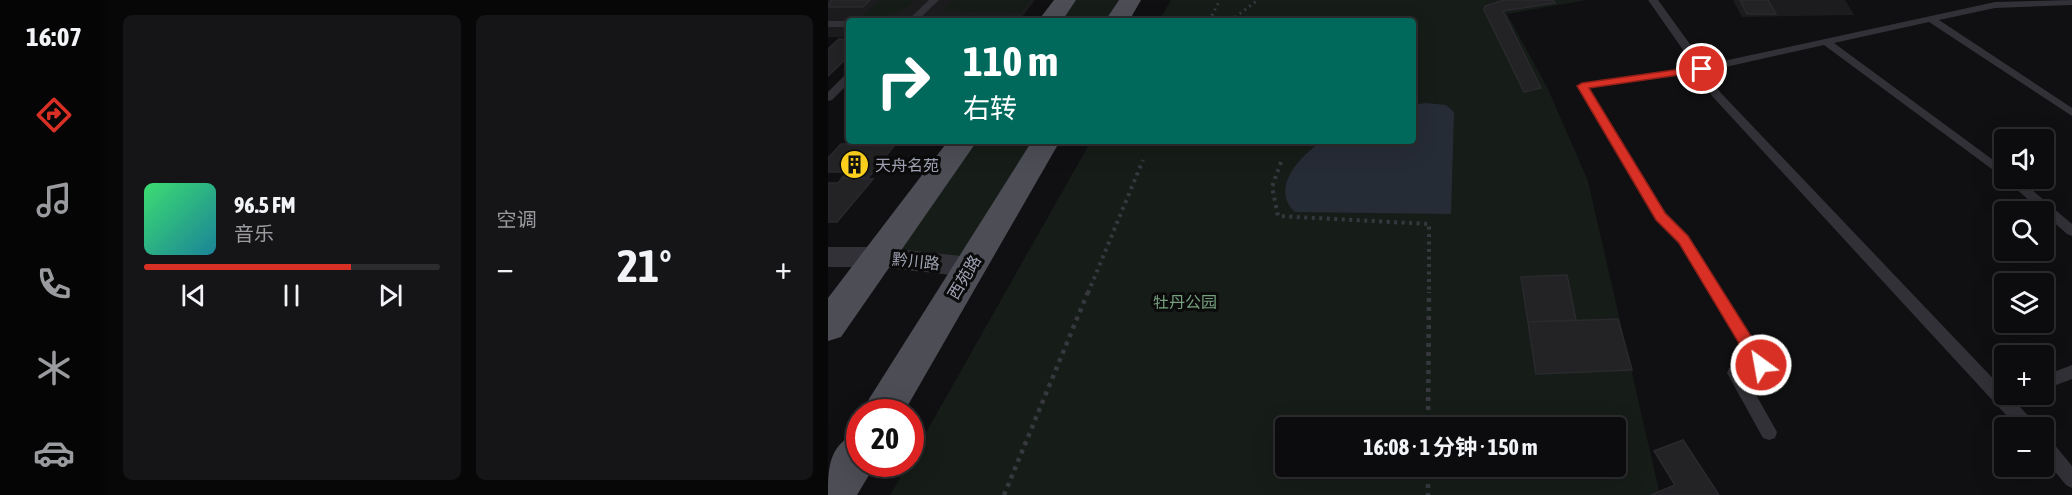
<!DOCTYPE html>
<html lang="zh">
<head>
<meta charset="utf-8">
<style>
	:root { --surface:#0c0c0e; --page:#151517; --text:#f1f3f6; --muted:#9a9b9e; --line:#2c2c2e; --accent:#d93025 }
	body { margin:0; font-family:"Asap Condensed","Noto Sans SC",sans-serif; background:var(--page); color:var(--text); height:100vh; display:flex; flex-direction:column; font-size:22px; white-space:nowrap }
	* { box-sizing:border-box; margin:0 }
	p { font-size:20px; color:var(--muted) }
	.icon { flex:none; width:33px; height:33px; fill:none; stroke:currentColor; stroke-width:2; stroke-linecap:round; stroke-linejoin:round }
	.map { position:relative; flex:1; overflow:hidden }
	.details { display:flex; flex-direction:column; gap:15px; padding:15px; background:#070708; width:720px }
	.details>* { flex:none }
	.banner { position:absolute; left:18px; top:18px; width:570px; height:126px; border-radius:6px; box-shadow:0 6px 24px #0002,0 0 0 2px var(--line); background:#00695c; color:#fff; overflow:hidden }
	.buttons { position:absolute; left:1166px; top:129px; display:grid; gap:12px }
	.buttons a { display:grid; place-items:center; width:60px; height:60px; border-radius:6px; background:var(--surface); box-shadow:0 6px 24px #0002,0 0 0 2px var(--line); font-size:30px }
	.speed { position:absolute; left:18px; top:399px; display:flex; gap:12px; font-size:30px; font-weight:700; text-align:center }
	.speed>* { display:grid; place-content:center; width:78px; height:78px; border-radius:50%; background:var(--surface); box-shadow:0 6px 24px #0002,0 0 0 2px var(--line); line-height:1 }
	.speed .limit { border:9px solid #d22; background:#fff; color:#111 }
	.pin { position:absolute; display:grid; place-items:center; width:51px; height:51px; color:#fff; margin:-26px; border:3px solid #fff; border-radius:50%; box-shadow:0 2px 6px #0007 }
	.me { position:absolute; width:66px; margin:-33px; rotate:328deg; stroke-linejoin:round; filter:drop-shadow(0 0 4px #0008) }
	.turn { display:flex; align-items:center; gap:21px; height:126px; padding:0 18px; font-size:27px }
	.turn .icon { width:78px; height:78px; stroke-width:2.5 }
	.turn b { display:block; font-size:42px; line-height:51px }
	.big { font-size:45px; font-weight:700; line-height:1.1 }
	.details .tile { flex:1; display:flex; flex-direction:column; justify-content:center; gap:9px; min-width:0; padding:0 21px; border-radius:9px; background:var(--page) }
	.song { display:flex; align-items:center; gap:18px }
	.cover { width:72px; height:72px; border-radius:9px; background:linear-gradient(135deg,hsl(140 70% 55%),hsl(190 70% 35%)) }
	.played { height:6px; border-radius:3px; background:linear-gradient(90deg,var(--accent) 70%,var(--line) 70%) }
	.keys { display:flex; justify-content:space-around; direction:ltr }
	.heat { display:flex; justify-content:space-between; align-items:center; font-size:33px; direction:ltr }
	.details .tiles { flex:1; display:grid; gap:15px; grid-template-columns:repeat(2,1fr) }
	.trip { position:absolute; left:447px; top:417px; width:351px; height:60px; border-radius:6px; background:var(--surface); box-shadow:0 6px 24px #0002,0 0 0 2px var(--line); font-weight:700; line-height:60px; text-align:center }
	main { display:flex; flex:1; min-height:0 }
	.dock { display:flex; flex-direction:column; width:108px; justify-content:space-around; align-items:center; background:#050506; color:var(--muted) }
	.dock .icon { width:42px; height:42px }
	.dock .on { color:var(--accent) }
	.dock b { font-size:27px; color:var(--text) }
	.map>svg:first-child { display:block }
</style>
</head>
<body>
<main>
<nav class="dock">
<b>16:07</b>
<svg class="icon on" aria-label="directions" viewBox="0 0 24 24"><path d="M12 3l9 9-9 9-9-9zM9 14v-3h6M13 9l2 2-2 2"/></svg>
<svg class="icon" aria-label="music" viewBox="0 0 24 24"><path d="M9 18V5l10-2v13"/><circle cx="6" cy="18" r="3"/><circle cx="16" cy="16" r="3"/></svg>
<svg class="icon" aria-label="phone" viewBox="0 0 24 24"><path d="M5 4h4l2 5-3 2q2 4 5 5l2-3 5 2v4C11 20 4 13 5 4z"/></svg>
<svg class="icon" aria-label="climate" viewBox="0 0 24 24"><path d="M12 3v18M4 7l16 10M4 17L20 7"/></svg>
<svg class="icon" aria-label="car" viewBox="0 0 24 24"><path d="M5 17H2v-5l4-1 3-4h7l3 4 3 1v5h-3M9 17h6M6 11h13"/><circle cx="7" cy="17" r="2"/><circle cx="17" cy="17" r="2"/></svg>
</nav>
<section class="details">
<div class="tiles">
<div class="tile">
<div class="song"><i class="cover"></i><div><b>96.5 FM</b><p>音乐</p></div></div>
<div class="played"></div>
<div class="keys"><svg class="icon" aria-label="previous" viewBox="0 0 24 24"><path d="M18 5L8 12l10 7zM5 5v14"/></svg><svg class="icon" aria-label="pause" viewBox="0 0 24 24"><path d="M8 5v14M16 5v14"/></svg><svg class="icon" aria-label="next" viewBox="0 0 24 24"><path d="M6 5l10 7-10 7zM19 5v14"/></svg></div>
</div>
<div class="tile"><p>空调</p>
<div class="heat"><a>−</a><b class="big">21°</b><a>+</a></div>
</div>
</div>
</section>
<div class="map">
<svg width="1244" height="495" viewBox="0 0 1244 495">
	<rect width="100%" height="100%" fill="#101012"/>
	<g fill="#1c1c1f">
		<path d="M0 0H207L191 21H21V37H0Z"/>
		<path d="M905 0H1017L1026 15 914 17Z"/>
	</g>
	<g fill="#161c18" fill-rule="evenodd">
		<path d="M52 0H88C72 15 52 20 30 19Z"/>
		<path d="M125 0H203L192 13 114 11Z"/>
		<path d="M246 0H291L278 21H231Z"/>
		<path d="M343 0H759L679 14 720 89 760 181 832 495H62L80 464H82L83 459 263 141H585V21H331ZM458 428H788V466H458Z"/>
		<path d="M144 141H205L138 250 132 255 124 258 66 250Z"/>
	</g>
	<path fill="#262c36" d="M598 103 618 105 626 112 623 214 467 212C441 189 473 154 495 141H585V105Z"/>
	<g fill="#232326" stroke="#2a2a2e" stroke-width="1.5">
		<path d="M3 0H42L35 7H0Z"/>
		<path d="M725 0 727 3 675 11 713 88 696 92 656 10 657 6 676 0Z"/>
		<path d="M912 0H940L948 14H919Z"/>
		<path d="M11 39H21V56L0 76V49Z"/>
		<path d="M43 141H70L40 178H14L20 172H0V158L13 144H40Z"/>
		<path d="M14 178 45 179 9 222H0V183H10Z"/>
		<path d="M739 275 748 320 700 322 693 277Z"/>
		<path d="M790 319 804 370 708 374 700 322Z"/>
		<path d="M855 440 891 495H823L847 485 826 451Z"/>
	</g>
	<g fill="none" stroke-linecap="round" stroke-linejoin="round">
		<g stroke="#37383e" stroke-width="3" stroke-dasharray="2 4" stroke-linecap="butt">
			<path d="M381 21 392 0"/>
			<path d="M402 21 430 0"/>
		</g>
		<g stroke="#37383e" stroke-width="4" stroke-dasharray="3 4.5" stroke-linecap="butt">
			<path d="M453 162 444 187 450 216 601 224V293"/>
			<path d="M260 293 315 160"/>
		</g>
		<g stroke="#37383e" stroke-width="4.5" stroke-dasharray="4 5" stroke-linecap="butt">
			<path d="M600 428 601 292"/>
			<path d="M600 466V495"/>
			<path d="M176 495 260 292"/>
		</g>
		<g fill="#313137" fill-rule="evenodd">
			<path d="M101 0H111L89 21H79Z"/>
			<path d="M820 0H830L877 65 1167 2 1244 0V5L1167 8 1111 20 1244 108V116L1101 22 1006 43 1176 168V178L996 45 880 71 892 92 1176 390V394H1180L1207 423 1209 428H1190L884 96 871 73 761 88 838 213 861 236 938 360 941 365 938 370 918 377 949 432 947 438 941 440 935 438 899 373 901 368 922 361 851 244 828 219 749 86 754 83 867 67Z"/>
			<rect x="0" y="21" width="21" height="6"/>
			<path d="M21 74V83L4 100 0 101V92L17 75Z"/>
			<path d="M1176 178H1190L1244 224V236L1239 234Z"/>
			<path d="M1244 365V379L1215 390V376Z"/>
			<path d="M1215 436 1221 438 1244 466V488L1238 485 1215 457Z"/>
		</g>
		<path fill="#313137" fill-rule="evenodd" d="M0 247H51L142 257 151 260 155 267 151 274 142 277 51 267H0Z"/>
		<g fill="#4d4d56" fill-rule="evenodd">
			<path d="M226 0H248L234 21H210Z"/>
			<path d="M291 0H313L301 21H277Z"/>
			<path d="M120 141H149L13 337 0 341V298Z"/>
			<path d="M204 141H232L76 412H35L41 399Z"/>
			<path d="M32 431V464L47 465 29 495H0C0 466 1 444 32 431Z"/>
		</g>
	</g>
	<path fill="#d93025" stroke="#8d1f18" stroke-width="1.5" d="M874 66 880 69 878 71 761 88 837 213 860 236 938 360 941 365 938 370 933 372 927 370 851 243 828 220 749 86 754 83Z"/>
	<defs>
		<symbol id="building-disc" viewBox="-11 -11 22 22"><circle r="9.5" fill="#fdd11d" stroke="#0b0b0c"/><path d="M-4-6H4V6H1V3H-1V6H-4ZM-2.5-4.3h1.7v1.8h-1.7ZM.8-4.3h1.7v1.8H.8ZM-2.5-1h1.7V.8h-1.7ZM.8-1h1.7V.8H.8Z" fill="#111"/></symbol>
	</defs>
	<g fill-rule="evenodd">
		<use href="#building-disc" x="10" y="148" width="33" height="33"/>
	</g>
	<g text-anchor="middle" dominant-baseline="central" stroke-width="6" stroke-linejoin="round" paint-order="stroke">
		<g font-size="16" fill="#a0a3b3" stroke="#0b0b0c" text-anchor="start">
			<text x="47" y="165">天舟名苑</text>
		</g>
		<g font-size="16" fill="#a0a3b3" stroke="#0b0b0c">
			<text transform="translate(88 261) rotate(6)">黔川路</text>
			<text transform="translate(136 277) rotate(-59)">西苑路</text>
		</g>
		<g font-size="16" fill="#76a07e" stroke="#0b0b0c">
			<text x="357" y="302">牡丹公园</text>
		</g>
	</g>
</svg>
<div class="buttons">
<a><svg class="icon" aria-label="sound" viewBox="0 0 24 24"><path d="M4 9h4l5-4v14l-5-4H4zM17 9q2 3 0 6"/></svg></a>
<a><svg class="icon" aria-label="search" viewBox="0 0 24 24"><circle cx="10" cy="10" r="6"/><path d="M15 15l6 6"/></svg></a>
<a><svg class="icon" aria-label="layers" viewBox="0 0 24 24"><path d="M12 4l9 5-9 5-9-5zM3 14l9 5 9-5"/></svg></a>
<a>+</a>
<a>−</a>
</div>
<div class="speed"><div class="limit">20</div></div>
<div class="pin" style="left:874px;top:69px;background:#d93025"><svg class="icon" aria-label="arrive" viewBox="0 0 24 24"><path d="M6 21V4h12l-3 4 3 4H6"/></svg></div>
<svg class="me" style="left:933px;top:365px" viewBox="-20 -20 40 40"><circle r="17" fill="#d93025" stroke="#fff" stroke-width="3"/><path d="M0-11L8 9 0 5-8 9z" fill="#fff"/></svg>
<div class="trip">16:08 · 1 分钟 · 150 m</div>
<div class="banner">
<div class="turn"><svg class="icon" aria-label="right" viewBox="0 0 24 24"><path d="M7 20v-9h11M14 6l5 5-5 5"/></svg><div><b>110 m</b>右转</div></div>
</div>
</div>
</main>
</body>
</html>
